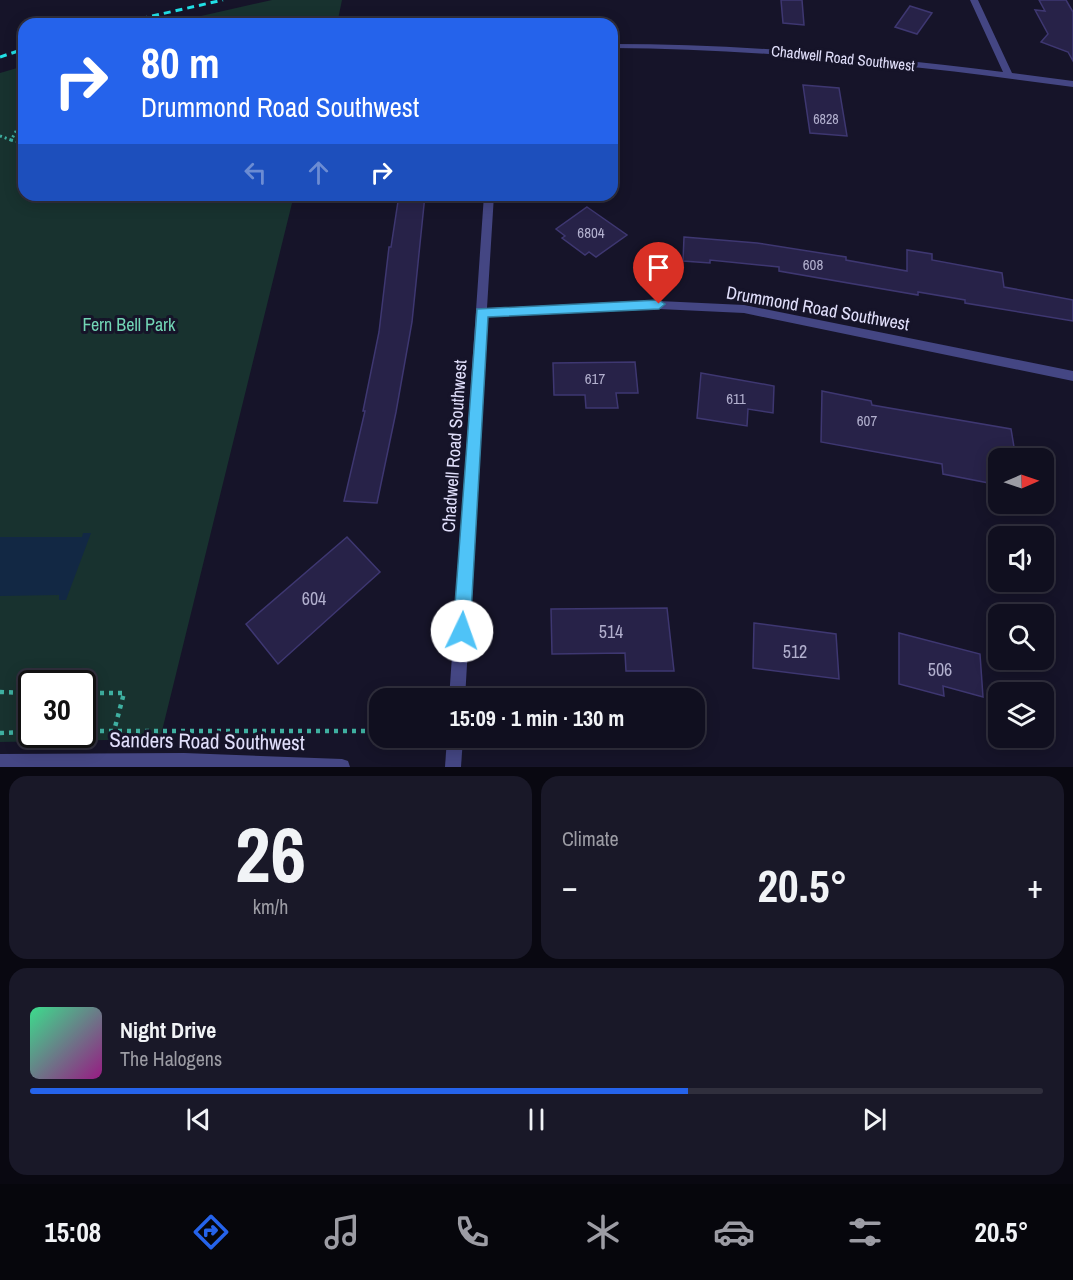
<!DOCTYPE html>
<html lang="en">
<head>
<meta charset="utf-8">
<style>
	:root { --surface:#100f1f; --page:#191828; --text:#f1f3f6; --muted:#9c9ca4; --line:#302f3d; --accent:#2563eb }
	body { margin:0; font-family:"Archivo Narrow",sans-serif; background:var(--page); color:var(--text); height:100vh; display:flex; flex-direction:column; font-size:22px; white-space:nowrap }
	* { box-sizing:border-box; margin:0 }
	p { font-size:20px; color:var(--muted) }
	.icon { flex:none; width:33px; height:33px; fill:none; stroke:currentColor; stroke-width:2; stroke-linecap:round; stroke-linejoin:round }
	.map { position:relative; height:767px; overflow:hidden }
	.panel { display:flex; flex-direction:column; gap:9px; padding:9px; background:#090811; flex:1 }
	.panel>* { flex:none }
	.top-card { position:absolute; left:18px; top:18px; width:600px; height:183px; border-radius:18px; box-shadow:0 3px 15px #0003,0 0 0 2px var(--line); background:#2563eb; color:#fff; overflow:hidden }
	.needle { width:39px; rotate:88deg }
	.controls { position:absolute; left:988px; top:448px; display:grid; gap:12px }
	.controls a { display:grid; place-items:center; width:66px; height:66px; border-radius:12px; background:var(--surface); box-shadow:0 3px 15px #0003,0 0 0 2px var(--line); font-size:30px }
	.speed { position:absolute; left:18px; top:670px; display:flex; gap:12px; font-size:30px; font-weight:700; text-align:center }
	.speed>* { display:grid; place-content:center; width:78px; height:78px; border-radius:50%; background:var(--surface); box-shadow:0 3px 15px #0003,0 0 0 2px var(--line); line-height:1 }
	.speed .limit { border:3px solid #111; border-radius:9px; background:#fff; color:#111 }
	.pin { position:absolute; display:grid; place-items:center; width:51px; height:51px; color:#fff; margin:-62px -26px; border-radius:50% 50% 50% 0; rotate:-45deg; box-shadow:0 0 6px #0007 }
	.pin .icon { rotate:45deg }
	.me { position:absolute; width:66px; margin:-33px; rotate:3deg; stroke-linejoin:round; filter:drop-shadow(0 0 4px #0008) }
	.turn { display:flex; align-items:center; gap:21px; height:126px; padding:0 24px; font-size:27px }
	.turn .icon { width:78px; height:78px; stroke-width:2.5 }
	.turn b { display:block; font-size:42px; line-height:51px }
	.lanes { display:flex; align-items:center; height:57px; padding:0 24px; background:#0003; justify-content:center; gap:30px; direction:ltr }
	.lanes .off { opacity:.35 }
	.big { font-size:45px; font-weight:700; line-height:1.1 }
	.panel .widget { flex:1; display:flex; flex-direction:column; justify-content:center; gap:9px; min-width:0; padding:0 21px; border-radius:18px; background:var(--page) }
	.panel .dial { align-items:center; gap:0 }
	.dial b { font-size:78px; line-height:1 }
	.song { display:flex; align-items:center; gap:18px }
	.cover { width:72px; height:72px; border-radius:9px; background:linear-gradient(135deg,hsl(150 70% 55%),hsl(310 70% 35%)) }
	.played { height:6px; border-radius:3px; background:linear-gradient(90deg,var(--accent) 65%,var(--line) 65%) }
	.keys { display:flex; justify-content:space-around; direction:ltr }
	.heat { display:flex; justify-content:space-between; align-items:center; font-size:33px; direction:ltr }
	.panel .tiles { flex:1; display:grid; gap:9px; grid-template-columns:1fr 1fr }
	.widget:last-child { grid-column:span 2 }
	.trip { position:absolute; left:369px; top:688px; width:336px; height:60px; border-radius:18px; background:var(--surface); box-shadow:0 3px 15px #0003,0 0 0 2px var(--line); font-weight:700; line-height:60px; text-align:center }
	.dock { display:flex; height:96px; justify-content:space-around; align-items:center; background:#06060c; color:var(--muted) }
	.dock .icon { width:42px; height:42px }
	.dock .on { color:var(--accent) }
	.dock b { font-size:27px; color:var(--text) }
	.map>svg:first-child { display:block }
</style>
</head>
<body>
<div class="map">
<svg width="1073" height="767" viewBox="0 0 1073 767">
	<rect width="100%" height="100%" fill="#161429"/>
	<g fill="#18322f" fill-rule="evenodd">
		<path d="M272 0H342L337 24H166Z"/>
		<path d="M24 66V195H294L160 739 0 742V73ZM32 684H82V735H32Z"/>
	</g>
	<path fill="#122844" d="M83 533H91L66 600H59V595L0 596V537H82Z"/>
	<g fill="#272248" stroke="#3e3771" stroke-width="1.5">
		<path d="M781 0H802L804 25 783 23Z"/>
		<path d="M1039 0H1066L1073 12V61L1068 52 1041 42 1048 34 1035 10 1045 11Z"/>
		<path d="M910 6 932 13 917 34 895 27Z"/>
		<path d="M803 85 839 88 847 136 810 133Z"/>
		<path d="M399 195H425L412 322 396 412 377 503 344 501 365 411H363L379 332 389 247H391Z"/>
		<path d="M587 207 627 235 596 257 589 252 585 255 562 238 565 236 556 229Z"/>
		<path d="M684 237 757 243 846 257V260L907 271V250L932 254V260L1002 273 1004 287 1073 300V321L965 303V300L918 292V295L779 271V267L710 260V263L683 261Z"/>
		<path d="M635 362 638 393H616L618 408H586L585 395H554L553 363Z"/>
		<path d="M701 373 774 386 773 413 748 409 747 426 697 418Z"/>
		<path d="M822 391 871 401 872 405 1011 429 1016 459H999V485L943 474 942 464 821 442Z"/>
		<path d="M347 537 380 572 278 664 246 624Z"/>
		<path d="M667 608 674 671H626L625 653 552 654 551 609Z"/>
		<path d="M754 623 836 634 839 679 753 668Z"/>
		<path d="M899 633 980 654 983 697 943 686 944 696 899 684Z"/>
	</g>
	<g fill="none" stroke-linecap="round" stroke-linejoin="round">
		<g stroke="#3fb0a1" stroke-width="3" stroke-dasharray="2 3" stroke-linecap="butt">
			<path d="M0 136 11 140 24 118"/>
			<path d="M11 140 24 143"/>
		</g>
		<g stroke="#3fb0a1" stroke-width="4.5" stroke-dasharray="4 5" stroke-linecap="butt">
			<path d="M0 692 32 693"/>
			<path d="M82 693H124L114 731"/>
			<path d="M82 731H380"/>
			<path d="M0 733 32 732"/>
		</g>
		<g fill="#444683" fill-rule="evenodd">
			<path d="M970 0H978L1012 73 1073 81V87C920 66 767 49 612 48V44C743 44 873 56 1003 72Z"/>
			<path d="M484 195H494L487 308 659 301 744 305 1073 371V381L744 313 659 309 487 316 465 699H449Z"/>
			<path d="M447 738H463L461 767H445Z"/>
			<path d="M184 753 342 759 348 761 350 767H0V754Z"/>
		</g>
		<g stroke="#21e0e6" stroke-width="3" stroke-dasharray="7 5" stroke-linecap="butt">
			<path d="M117 24 223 0"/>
			<path d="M0 57 24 49"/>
		</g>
	</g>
	<path fill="#4fc3f7" stroke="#337fa1" stroke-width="1.5" d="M659 300 665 304 659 309 488 317 470 631 468 637 462 639 456 637 453 631 477 309Z"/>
	<g text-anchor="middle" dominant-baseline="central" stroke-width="6" stroke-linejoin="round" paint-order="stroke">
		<g font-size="14" fill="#b2b0ce">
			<text x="826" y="119">6828</text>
		</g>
		<g font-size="15" fill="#e1dffb" stroke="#161429">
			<text transform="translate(843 58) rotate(6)">Chadwell Road Southwest</text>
		</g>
		<g font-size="15" fill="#b2b0ce">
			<text x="591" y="232">6804</text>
			<text x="813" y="264">608</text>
			<text x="595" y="378">617</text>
			<text x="736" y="398">611</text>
			<text x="867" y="420">607</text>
		</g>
		<g font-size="18" fill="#e1dffb" stroke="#161429">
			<text transform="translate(818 308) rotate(10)">Drummond Road Southwest</text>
			<text transform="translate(454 446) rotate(-86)">Chadwell Road Southwest</text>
		</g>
		<g font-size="18" fill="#72d5b5" stroke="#161429">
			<text x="129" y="324">Fern Bell Park</text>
		</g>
		<g font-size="18" fill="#b2b0ce">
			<text x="314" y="598">604</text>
			<text x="611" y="631">514</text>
			<text x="795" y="651">512</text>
			<text x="940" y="669">506</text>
		</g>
		<g font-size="21" fill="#e1dffb" stroke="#161429">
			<text transform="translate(207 741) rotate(1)">Sanders Road Southwest</text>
		</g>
	</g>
</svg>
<div class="controls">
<a><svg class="needle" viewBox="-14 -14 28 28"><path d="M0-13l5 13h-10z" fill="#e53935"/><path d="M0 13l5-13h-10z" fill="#9c9ca4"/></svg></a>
<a><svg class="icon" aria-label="sound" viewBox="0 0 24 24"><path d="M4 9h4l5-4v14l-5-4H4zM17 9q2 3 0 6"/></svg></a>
<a><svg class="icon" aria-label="search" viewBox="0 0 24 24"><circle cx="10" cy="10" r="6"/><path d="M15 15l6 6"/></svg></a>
<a><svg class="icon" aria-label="layers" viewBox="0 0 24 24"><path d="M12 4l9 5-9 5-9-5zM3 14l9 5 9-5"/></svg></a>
</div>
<div class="speed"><div class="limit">30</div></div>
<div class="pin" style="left:659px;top:304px;background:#d93025"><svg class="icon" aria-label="arrive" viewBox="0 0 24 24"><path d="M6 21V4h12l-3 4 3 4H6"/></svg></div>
<svg class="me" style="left:462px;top:631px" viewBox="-20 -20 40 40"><circle r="19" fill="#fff"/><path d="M0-13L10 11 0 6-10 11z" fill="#4fc3f7"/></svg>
<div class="trip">15:09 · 1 min · 130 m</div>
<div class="top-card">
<div class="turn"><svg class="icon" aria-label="right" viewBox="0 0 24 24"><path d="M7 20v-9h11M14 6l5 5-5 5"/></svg><div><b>80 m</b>Drummond Road Southwest</div></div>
<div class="lanes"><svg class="icon off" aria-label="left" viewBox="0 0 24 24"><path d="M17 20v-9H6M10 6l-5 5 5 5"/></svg><svg class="icon off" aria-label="ahead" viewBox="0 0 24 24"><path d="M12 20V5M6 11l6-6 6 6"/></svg><svg class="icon" aria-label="right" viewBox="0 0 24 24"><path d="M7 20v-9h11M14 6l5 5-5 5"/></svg></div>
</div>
</div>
<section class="panel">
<div class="tiles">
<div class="widget dial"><b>26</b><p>km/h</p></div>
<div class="widget"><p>Climate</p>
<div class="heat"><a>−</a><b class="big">20.5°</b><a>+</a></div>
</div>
<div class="widget">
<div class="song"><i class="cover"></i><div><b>Night Drive</b><p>The Halogens</p></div></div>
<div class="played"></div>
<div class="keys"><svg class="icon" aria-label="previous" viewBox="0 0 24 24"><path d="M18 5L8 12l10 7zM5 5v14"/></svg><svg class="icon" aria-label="pause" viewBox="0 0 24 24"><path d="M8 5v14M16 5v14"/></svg><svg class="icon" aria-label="next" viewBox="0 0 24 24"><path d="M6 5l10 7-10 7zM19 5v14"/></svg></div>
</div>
</div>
</section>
<nav class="dock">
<b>15:08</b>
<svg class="icon on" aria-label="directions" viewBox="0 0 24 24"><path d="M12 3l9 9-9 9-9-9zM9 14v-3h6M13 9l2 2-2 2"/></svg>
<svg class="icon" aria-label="music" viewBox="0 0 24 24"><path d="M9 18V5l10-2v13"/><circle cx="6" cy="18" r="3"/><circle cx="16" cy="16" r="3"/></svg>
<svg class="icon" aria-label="phone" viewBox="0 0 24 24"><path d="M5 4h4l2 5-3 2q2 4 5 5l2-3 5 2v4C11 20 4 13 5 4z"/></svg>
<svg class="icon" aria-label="climate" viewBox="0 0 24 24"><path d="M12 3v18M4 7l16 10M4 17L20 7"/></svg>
<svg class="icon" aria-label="car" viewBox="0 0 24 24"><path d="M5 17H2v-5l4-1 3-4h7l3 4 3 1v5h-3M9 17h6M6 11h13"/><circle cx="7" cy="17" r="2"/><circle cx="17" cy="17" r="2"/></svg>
<svg class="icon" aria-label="filters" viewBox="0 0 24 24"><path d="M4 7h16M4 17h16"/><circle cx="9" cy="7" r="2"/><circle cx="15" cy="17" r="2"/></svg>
<b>20.5°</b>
</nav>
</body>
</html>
